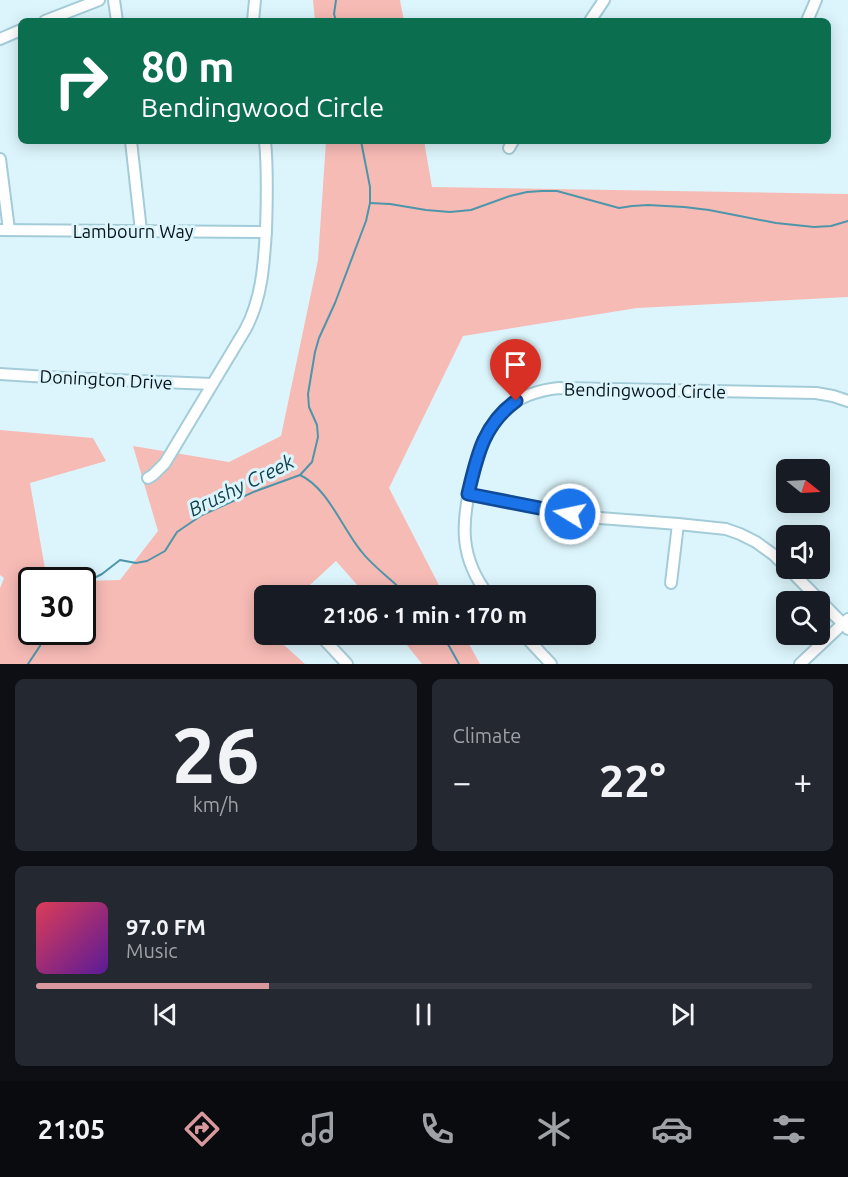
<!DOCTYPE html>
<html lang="en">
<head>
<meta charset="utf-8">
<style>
	:root { --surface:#171b24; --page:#242831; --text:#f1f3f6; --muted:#9ea1a6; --line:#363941; --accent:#d8989d }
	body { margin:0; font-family:Ubuntu,sans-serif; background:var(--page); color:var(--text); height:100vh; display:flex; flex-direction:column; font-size:22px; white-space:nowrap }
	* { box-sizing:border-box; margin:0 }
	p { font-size:20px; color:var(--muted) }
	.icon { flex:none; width:33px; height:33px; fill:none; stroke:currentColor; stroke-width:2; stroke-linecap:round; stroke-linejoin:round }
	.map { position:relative; height:664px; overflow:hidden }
	.details { display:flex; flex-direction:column; gap:15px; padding:15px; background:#0d0f14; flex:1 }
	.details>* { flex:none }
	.banner { position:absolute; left:18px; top:18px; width:813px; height:126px; border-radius:9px; box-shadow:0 3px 15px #0003; background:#0b6e4f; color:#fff; overflow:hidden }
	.needle { width:39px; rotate:108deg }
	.tools { position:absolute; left:776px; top:459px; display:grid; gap:12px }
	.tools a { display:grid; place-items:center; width:54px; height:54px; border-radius:9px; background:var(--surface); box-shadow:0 3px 15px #0003; font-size:30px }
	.speed { position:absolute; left:18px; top:567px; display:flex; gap:12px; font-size:30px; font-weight:700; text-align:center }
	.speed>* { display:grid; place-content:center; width:78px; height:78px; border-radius:50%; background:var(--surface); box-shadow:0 3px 15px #0003; line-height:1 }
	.speed .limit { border:3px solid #111; border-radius:9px; background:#fff; color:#111 }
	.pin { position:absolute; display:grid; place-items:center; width:51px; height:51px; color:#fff; margin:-62px -26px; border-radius:50% 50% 50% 0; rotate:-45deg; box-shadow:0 0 6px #0007 }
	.pin .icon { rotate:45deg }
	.me { position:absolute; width:66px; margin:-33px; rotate:280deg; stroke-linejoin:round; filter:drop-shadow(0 0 4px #0008) }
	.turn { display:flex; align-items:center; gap:21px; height:126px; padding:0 24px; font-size:27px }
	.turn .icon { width:78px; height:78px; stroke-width:2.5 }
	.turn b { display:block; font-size:42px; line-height:51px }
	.big { font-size:45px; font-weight:600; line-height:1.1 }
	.details .tile { flex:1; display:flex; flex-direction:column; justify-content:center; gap:9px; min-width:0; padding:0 21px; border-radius:9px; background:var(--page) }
	.details .dial { align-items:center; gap:0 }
	.dial b { font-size:78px; line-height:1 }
	.song { display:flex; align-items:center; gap:18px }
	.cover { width:72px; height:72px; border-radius:9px; background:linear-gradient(135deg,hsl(350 70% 55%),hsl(270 70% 35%)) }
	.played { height:6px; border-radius:3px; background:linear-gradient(90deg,var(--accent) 30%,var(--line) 30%) }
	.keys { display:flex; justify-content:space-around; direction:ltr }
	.heat { display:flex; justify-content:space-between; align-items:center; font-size:33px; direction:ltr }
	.details .tiles { flex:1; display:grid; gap:15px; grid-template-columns:1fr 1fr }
	.tile:last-child { grid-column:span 2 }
	.trip { position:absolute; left:254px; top:585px; width:342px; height:60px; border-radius:9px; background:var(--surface); box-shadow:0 3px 15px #0003; font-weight:600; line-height:60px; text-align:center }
	.menu { display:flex; height:96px; justify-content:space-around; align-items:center; background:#090b0e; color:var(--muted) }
	.menu .icon { width:42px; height:42px }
	.menu .current { color:var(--accent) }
	.menu b { font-size:27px; color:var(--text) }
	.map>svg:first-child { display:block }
</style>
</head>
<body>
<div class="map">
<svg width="848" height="664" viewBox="0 0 848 664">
	<rect width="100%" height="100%" fill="#dcf5fc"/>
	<g fill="#f7bbb6">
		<path d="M313 0H400L404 21H315Z"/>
		<path d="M326 141H424L432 187 848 194V297L637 308 463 336 389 488 444 595H366L336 561 299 595 264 596V634L273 635 305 664H0V588L4 578 0 575V430L93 438 106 461 30 483 47 580H32V632H82L83 581 120 580 158 531 133 446 229 462 281 436 318 260Z"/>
		<path d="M399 635H464L480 664H422Z"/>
	</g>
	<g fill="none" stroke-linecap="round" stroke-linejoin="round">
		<g stroke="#4d95a9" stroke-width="2">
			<path d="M336 0 334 14 336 21"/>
			<path d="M370 203 390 204 426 210 450 212 471 210 510 196 527 192 542 191H557L619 208 632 206 648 205 684 207 709 210 776 223 814 227 831 226 848 221"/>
			<path d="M300 475C328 488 342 528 361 551 374 568 393 580 408 596"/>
			<path d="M82 584 102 574 120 560 136 563 147 561 165 551 177 532 202 515 256 491 300 475 312 462 318 437 317 425 309 407 308 394 315 352 319 338 335 303 366 221 370 203V187L361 141"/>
			<path d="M440 634 449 646 459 664"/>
			<path d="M28 664 40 646 45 632"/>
		</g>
		<defs>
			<g id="street">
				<path d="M114 0 117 21"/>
				<path d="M45 21 99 0"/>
				<path d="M253 21 255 0"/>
				<path d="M590 21 604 0"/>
				<path d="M807 21 816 0"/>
				<path d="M0 39 21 30"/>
				<path d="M131 141 141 231"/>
				<path d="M509 148 513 141"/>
				<path d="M0 159 9 230"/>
				<path d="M0 230 266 232"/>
				<path d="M0 374 64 378 212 384"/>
				<path d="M148 478 153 475 165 463 245 330C262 299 264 264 266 230 267 200 268 171 265 141"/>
				<path d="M468 494 587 517 678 524 726 529 740 534 756 542 774 555 786 567"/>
				<path d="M788 568 848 629"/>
				<path d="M671 583 678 524"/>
				<path d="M489 596C459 558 461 523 472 479 485 427 501 394 559 388L816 393 833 396 848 401"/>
				<path d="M319 634 347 664"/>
				<path d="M523 634 551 664"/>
				<path d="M800 664 848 619"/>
			</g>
		</defs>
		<use href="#street" stroke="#a4ccd8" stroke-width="14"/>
		<use href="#street" stroke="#fff" stroke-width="10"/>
	</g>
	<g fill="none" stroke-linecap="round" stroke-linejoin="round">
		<defs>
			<path id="route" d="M516 401C483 425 477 456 468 494L570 514"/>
		</defs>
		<use href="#route" stroke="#114b97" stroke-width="15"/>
		<use href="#route" stroke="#1a73e8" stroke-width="10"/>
	</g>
	<g text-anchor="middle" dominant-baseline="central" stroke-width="6" stroke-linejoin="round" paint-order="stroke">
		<g font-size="18" fill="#061419" stroke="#dcf5fc">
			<text x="133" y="231">Lambourn Way</text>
			<text transform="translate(106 379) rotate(3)">Donington Drive</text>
			<text transform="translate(645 390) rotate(1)">Bendingwood Circle</text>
		</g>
		<g font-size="20" font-style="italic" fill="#123f4a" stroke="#dcf5fc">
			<text transform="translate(241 485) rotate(-26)">Brushy Creek</text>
		</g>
	</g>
</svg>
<div class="tools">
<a><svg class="needle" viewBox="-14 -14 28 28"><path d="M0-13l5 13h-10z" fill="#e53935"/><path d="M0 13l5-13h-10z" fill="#9ea1a6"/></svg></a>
<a><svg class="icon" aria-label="sound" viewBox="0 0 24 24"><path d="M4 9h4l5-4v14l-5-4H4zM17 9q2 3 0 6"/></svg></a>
<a><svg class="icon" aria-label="search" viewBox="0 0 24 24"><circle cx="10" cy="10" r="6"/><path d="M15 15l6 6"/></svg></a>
</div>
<div class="speed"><div class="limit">30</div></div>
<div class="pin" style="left:516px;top:401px;background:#d93025"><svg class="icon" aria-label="arrive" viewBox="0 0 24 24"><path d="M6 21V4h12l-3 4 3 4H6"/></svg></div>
<svg class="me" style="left:570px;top:514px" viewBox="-20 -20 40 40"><circle r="17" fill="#1a73e8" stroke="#fff" stroke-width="3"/><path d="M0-11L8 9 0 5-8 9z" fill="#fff"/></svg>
<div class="trip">21:06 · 1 min · 170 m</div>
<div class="banner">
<div class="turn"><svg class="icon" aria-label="right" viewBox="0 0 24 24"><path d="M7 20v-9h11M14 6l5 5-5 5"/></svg><div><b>80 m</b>Bendingwood Circle</div></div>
</div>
</div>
<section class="details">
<div class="tiles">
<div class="tile dial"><b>26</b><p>km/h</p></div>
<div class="tile"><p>Climate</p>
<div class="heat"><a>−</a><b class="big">22°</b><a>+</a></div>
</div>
<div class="tile">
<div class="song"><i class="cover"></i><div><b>97.0 FM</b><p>Music</p></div></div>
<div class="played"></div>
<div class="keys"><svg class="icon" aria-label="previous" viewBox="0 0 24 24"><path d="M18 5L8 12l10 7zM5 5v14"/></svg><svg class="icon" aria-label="pause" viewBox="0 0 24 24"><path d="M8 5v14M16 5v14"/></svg><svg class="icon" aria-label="next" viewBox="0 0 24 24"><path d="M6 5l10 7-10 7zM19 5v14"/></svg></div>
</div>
</div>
</section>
<nav class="menu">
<b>21:05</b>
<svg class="icon current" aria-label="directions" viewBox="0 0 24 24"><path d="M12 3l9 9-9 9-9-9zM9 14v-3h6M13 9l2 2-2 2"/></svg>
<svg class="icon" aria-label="music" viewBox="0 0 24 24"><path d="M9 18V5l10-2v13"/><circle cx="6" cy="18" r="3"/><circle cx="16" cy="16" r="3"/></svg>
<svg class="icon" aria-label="phone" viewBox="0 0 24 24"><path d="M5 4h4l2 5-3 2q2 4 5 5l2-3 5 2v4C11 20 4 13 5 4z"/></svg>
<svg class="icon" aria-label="climate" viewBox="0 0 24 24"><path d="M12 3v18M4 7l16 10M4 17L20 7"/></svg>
<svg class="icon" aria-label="car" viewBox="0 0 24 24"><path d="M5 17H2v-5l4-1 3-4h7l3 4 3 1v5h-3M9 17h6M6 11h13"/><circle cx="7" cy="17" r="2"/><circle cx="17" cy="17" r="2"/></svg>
<svg class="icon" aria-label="filters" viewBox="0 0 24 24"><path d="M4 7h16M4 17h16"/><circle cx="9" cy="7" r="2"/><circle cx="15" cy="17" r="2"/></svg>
</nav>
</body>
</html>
